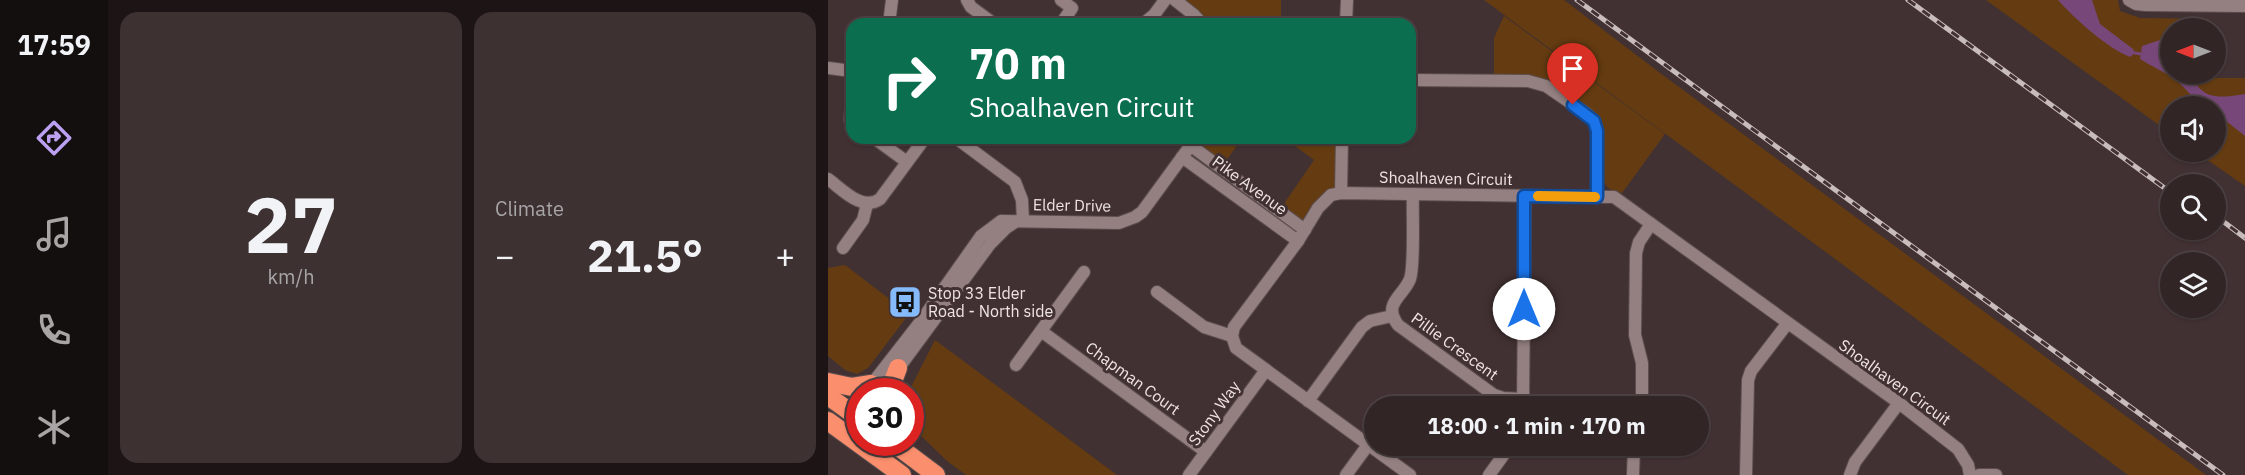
<!DOCTYPE html>
<html lang="en">
<head>
<meta charset="utf-8">
<style>
	:root { --surface:#322526; --page:#3d3132; --text:#f1f3f6; --muted:#a8a5a7; --line:#4d4243; --accent:#bca0f2 }
	body { margin:0; font-family:"IBM Plex Sans",sans-serif; background:var(--page); color:var(--text); height:100vh; display:flex; flex-direction:column; font-size:22px; white-space:nowrap }
	* { box-sizing:border-box; margin:0 }
	p { font-size:20px; color:var(--muted) }
	.icon { flex:none; width:33px; height:33px; fill:none; stroke:currentColor; stroke-width:2; stroke-linecap:round; stroke-linejoin:round }
	.map { position:relative; flex:1; overflow:hidden }
	.sheet { display:flex; flex-direction:column; gap:12px; padding:12px; background:#1c1415; width:720px }
	.sheet>* { flex:none }
	.banner { position:absolute; left:18px; top:18px; width:570px; height:126px; border-radius:18px; box-shadow:0 2px 4px #0004,0 0 0 2px var(--line); background:#0b6e4f; color:#fff; overflow:hidden }
	.needle { width:39px; rotate:270deg }
	.controls { position:absolute; left:1332px; top:18px; display:grid; gap:12px }
	.controls a { display:grid; place-items:center; width:66px; height:66px; border-radius:50%; background:var(--surface); box-shadow:0 2px 4px #0004,0 0 0 2px var(--line); font-size:30px }
	.speed { position:absolute; left:18px; top:378px; display:flex; gap:12px; font-size:30px; font-weight:700; text-align:center }
	.speed>* { display:grid; place-content:center; width:78px; height:78px; border-radius:50%; background:var(--surface); box-shadow:0 2px 4px #0004,0 0 0 2px var(--line); line-height:1 }
	.speed .limit { border:9px solid #d22; background:#fff; color:#111 }
	.pin { position:absolute; display:grid; place-items:center; width:51px; height:51px; color:#fff; margin:-62px -26px; border-radius:50% 50% 50% 0; rotate:-45deg; box-shadow:0 0 6px #0007 }
	.pin .icon { rotate:45deg }
	.me { position:absolute; width:66px; margin:-33px; rotate:0deg; stroke-linejoin:round; filter:drop-shadow(0 0 4px #0008) }
	.turn { display:flex; align-items:center; gap:21px; height:126px; padding:0 24px; font-size:27px }
	.turn .icon { width:78px; height:78px; stroke-width:2.5 }
	.turn b { display:block; font-size:42px; line-height:51px }
	.big { font-size:45px; font-weight:700; line-height:1.1 }
	.sheet .widget { flex:1; display:flex; flex-direction:column; justify-content:center; gap:9px; min-width:0; padding:0 21px; border-radius:18px; background:var(--page) }
	.sheet .dial { align-items:center; gap:0 }
	.dial b { font-size:78px; line-height:1 }
	.heat { display:flex; justify-content:space-between; align-items:center; font-size:33px; direction:ltr }
	.sheet .tiles { flex:1; display:grid; gap:12px; grid-template-columns:repeat(2,1fr) }
	.trip { position:absolute; left:536px; top:396px; width:345px; height:60px; border-radius:30px; background:var(--surface); box-shadow:0 2px 4px #0004,0 0 0 2px var(--line); font-weight:700; line-height:60px; text-align:center }
	main { display:flex; flex:1; min-height:0 }
	.dock { display:flex; flex-direction:column; width:108px; justify-content:space-around; align-items:center; background:#140f0f; color:var(--muted) }
	.dock .icon { width:42px; height:42px }
	.dock .selected { color:var(--accent) }
	.dock b { font-size:27px; color:var(--text) }
	.map>svg:first-child { display:block }
</style>
</head>
<body>
<main>
<nav class="dock">
<b>17:59</b>
<svg class="icon selected" aria-label="directions" viewBox="0 0 24 24"><path d="M12 3l9 9-9 9-9-9zM9 14v-3h6M13 9l2 2-2 2"/></svg>
<svg class="icon" aria-label="music" viewBox="0 0 24 24"><path d="M9 18V5l10-2v13"/><circle cx="6" cy="18" r="3"/><circle cx="16" cy="16" r="3"/></svg>
<svg class="icon" aria-label="phone" viewBox="0 0 24 24"><path d="M5 4h4l2 5-3 2q2 4 5 5l2-3 5 2v4C11 20 4 13 5 4z"/></svg>
<svg class="icon" aria-label="climate" viewBox="0 0 24 24"><path d="M12 3v18M4 7l16 10M4 17L20 7"/></svg>
</nav>
<section class="sheet">
<div class="tiles">
<div class="widget dial"><b>27</b><p>km/h</p></div>
<div class="widget"><p>Climate</p>
<div class="heat"><a>−</a><b class="big">21.5°</b><a>+</a></div>
</div>
</div>
</section>
<div class="map">
<svg width="1417" height="475" viewBox="0 0 1417 475">
	<rect width="100%" height="100%" fill="#423132"/>
	<g fill="#653c11">
		<path d="M347 0H453V24H374Z"/>
		<path d="M656 0H736L832 73 1378 475H1300Z"/>
		<path d="M1158 0H1290L1292 11 1312 18 1381 19 1380 28H1342V74H1380V78H1417V186L1368 152H1388V106H1342V133Z"/>
		<path d="M676 16 837 134 794 193C785 191 779 190 775 180L774 128 766 114 719 80 709 77 666 75V38Z"/>
		<path d="M368 138H414L393 168 362 145Z"/>
		<path d="M456 138H514L513 193 503 195 477 230 451 211 486 160Z"/>
		<path d="M17 265 81 314 40 368 29 374 17 370 0 356V268Z"/>
		<path d="M107 340 289 475H138L119 461 83 426 82 392 81 391Z"/>
	</g>
	<g fill="#764778">
		<path d="M1230 0H1264L1272 24 1305 49 1307 53 1302 57C1279 48 1247 19 1230 0Z"/>
		<path d="M1332 40 1342 41V74H1363C1374 101 1392 98 1417 94V136L1388 113V106C1369 106 1362 92 1349 81 1338 72 1324 67 1312 59L1314 46Z"/>
	</g>
	<g fill="none" stroke-linecap="round" stroke-linejoin="round">
		<path stroke="#764778" stroke-width="3" d="M1307 53 1313 54"/>
		<defs>
			<g id="street">
				<path d="M139 0 143 7 166 24"/>
				<path d="M347 0 366 15 374 24"/>
				<path d="M1301 0 1308 4 1318 5 1417 6"/>
				<path d="M61 24 64 0"/>
				<path d="M233 24 244 8 233 0"/>
				<path d="M315 24 326 15 337 0"/>
				<path d="M518 24 519 0"/>
				<path d="M0 68 24 71"/>
				<path d="M582 80 700 81 718 86 759 114 766 121 769 131V197"/>
				<path d="M24 98 22 120 24 122"/>
				<path d="M46 138 79 162"/>
				<path d="M128 138 187 182 194 200 195 221"/>
				<path d="M362 145 477 230"/>
				<path d="M354 157 470 241"/>
				<path d="M0 179C14 189 34 212 52 199L97 138"/>
				<path d="M513 193 514 138"/>
				<path d="M585 194C584 212 587 265 582 279 575 297 554 303 570 325L666 395 675 398 695 399"/>
				<path d="M15 248 35 220 39 204"/>
				<path d="M329 292 376 327 404 336"/>
				<path d="M213 331 378 452"/>
				<path d="M188 365 256 272"/>
				<path d="M67 373 162 244 178 228 187 222"/>
				<path d="M40 389 93 321 153 236 173 221 291 223 307 217 314 212 368 138"/>
				<path d="M480 401 534 327 542 321 564 316"/>
				<path d="M695 405 697 196"/>
				<path d="M814 406V363L807 335 808 253 811 242 823 224"/>
				<path d="M23 412 32 400"/>
				<path d="M361 475 438 370"/>
				<path d="M518 475 540 445"/>
				<path d="M582 475 408 348 404 336 406 327 470 241 490 208 503 195 513 193 786 197 1071 403 1130 449 1140 465 1142 475"/>
				<path d="M661 475 682 446"/>
				<path d="M805 475 806 446"/>
				<path d="M918 475 920 380 923 371 959 324"/>
				<path d="M1022 475 1027 462 1071 403"/>
				<path d="M1151 475H1168"/>
			</g>
			<g id="highway">
				<path d="M0 382 24 387 43 384"/>
				<path d="M61 392 70 368"/>
				<path d="M0 396 32 419"/>
				<path d="M0 421 74 475"/>
				<path d="M64 442 108 475"/>
			</g>
		</defs>
		<use href="#street" stroke="#5c4e4f" stroke-width="14"/>
		<use href="#highway" stroke="#5c4e4f" stroke-width="20"/>
		<use href="#street" stroke="#958081" stroke-width="12"/>
		<use href="#highway" stroke="#fb8e6d" stroke-width="18"/>
		<defs>
			<g id="rail">
				<path d="M749 0 1395 475"/>
				<path d="M1080 0 1342 192"/>
				<path d="M1388 216 1417 238"/>
			</g>
		</defs>
		<use href="#rail" stroke="#c9bcbd" stroke-width="5"/>
		<use href="#rail" stroke="#423132" stroke-width="3" stroke-dasharray="9" stroke-linecap="butt"/>
	</g>
	<g fill="none" stroke-linecap="round" stroke-linejoin="round">
		<defs>
			<path id="route" d="M696 309V196L769 197V131L766 121 745 105"/>
		</defs>
		<use href="#route" stroke="#114b97" stroke-width="15"/>
		<use href="#route" stroke="#1a73e8" stroke-width="10"/>
		<path stroke="#f59e0b" stroke-width="10" d="M710 196 767 197"/>
	</g>
	<defs>
		<symbol id="bus-square" viewBox="-11 -11 22 22"><rect x="-9" y="-9" width="18" height="18" rx="4" fill="#86bbfb" stroke="#423132"/><path d="M-5-6H5V4H4V6H2V4H-2V6H-4V4H-5ZM-3.5-4V0h7V-4ZM-3.5 1.2v1.5H-2V1.2ZM2 1.2v1.5H3.5V1.2Z" fill="#111"/></symbol>
	</defs>
	<g fill-rule="evenodd">
		<use href="#bus-square" x="58" y="283" width="38" height="38"/>
	</g>
	<g text-anchor="middle" dominant-baseline="central" stroke-width="6" stroke-linejoin="round" paint-order="stroke">
		<g font-size="16" fill="#efe3e4" stroke="#423132">
			<text transform="translate(618 178) rotate(1)">Shoalhaven Circuit</text>
			<text transform="translate(422 185) rotate(36)">Pike Avenue</text>
			<text transform="translate(244 205) rotate(1)">Elder Drive</text>
			<text transform="translate(627 346) rotate(36)">Pillie Crescent</text>
			<text transform="translate(305 378) rotate(36)">Chapman Court</text>
			<text transform="translate(1067 382) rotate(36)">Shoalhaven Circuit</text>
			<text transform="translate(386 413) rotate(-54)">Stony Way</text>
		</g>
		<g font-size="16" fill="#efe3e4" stroke="#423132" text-anchor="start">
			<text x="100" y="293">Stop 33 Elder<tspan x="100" dy="18">Road - North side</tspan></text>
		</g>
	</g>
</svg>
<div class="controls">
<a><svg class="needle" viewBox="-14 -14 28 28"><path d="M0-13l5 13h-10z" fill="#e53935"/><path d="M0 13l5-13h-10z" fill="#a8a5a7"/></svg></a>
<a><svg class="icon" aria-label="sound" viewBox="0 0 24 24"><path d="M4 9h4l5-4v14l-5-4H4zM17 9q2 3 0 6"/></svg></a>
<a><svg class="icon" aria-label="search" viewBox="0 0 24 24"><circle cx="10" cy="10" r="6"/><path d="M15 15l6 6"/></svg></a>
<a><svg class="icon" aria-label="layers" viewBox="0 0 24 24"><path d="M12 4l9 5-9 5-9-5zM3 14l9 5 9-5"/></svg></a>
</div>
<div class="speed"><div class="limit">30</div></div>
<div class="pin" style="left:745px;top:105px;background:#d93025"><svg class="icon" aria-label="arrive" viewBox="0 0 24 24"><path d="M6 21V4h12l-3 4 3 4H6"/></svg></div>
<svg class="me" style="left:696px;top:309px" viewBox="-20 -20 40 40"><circle r="19" fill="#fff"/><path d="M0-13L10 11 0 6-10 11z" fill="#1a73e8"/></svg>
<div class="trip">18:00 · 1 min · 170 m</div>
<div class="banner">
<div class="turn"><svg class="icon" aria-label="right" viewBox="0 0 24 24"><path d="M7 20v-9h11M14 6l5 5-5 5"/></svg><div><b>70 m</b>Shoalhaven Circuit</div></div>
</div>
</div>
</main>
</body>
</html>
